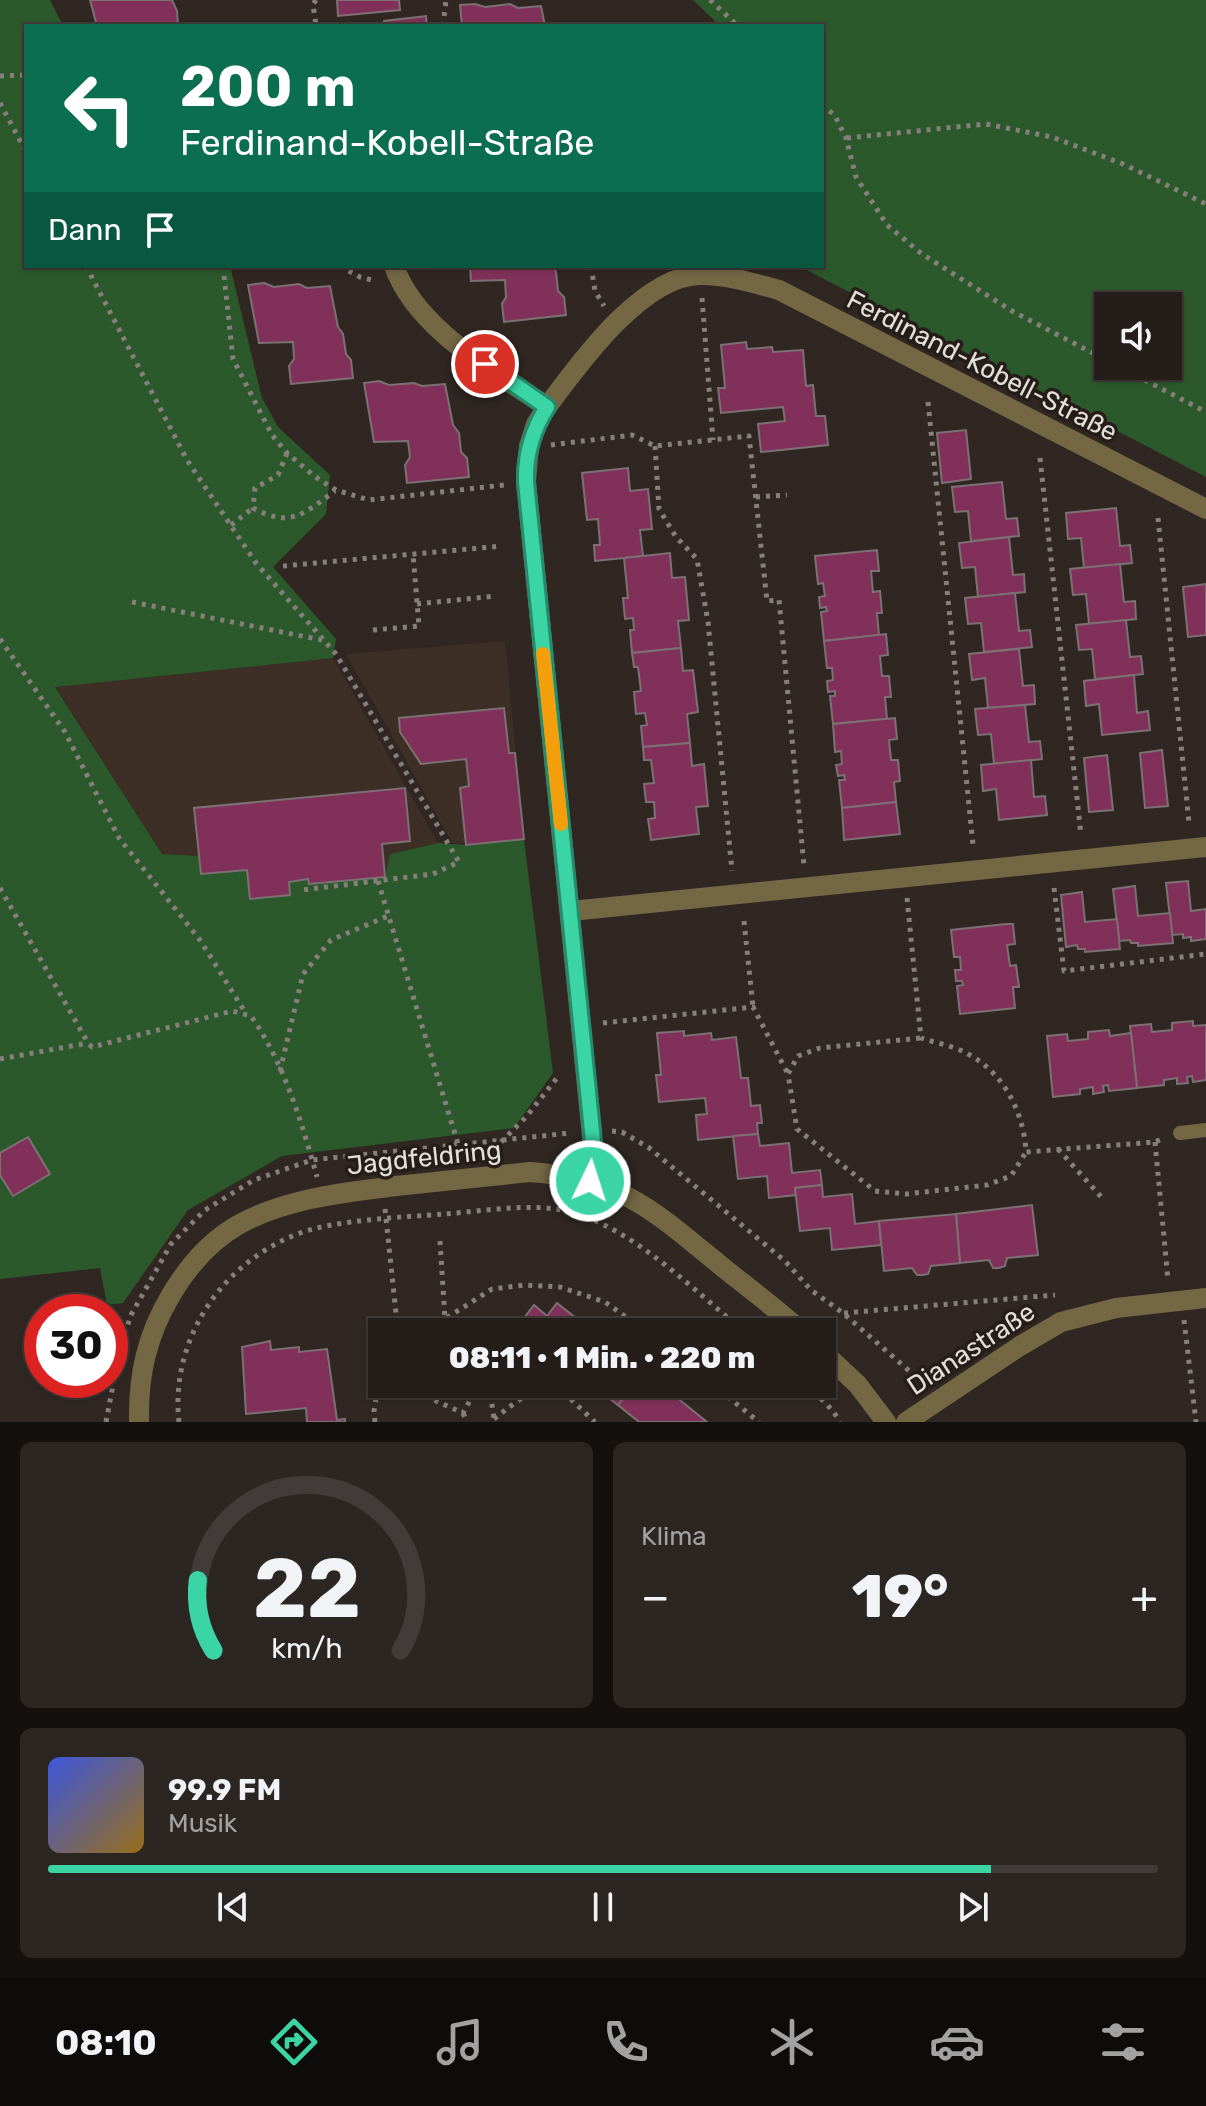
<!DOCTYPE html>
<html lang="de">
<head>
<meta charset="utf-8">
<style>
	:root { --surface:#241d1a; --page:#2c2623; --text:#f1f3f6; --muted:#a3a2a2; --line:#413b39; --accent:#3ad4a5 }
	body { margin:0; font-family:Rubik,sans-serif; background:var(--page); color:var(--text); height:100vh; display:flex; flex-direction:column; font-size:30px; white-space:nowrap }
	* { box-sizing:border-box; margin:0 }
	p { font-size:26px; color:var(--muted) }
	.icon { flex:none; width:44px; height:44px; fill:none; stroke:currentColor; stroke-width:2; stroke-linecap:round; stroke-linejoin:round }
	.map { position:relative; height:1422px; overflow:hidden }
	.side { display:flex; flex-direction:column; gap:20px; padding:20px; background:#14100e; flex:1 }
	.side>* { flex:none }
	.guide { position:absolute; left:24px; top:24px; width:800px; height:244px; border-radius:0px; box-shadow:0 2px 6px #0004,0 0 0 2px var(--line); background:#0b6e4f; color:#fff; overflow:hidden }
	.buttons { position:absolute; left:1094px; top:292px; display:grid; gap:16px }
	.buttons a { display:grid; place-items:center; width:88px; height:88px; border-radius:0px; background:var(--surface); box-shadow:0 2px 6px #0004,0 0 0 2px var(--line); font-size:40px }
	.speed { position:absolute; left:24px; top:1294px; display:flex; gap:16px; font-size:40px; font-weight:700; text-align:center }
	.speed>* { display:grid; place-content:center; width:104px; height:104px; border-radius:50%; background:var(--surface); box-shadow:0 2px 6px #0004,0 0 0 2px var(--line); line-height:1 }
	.speed .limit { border:12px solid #d22; background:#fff; color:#111 }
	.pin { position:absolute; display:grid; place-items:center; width:68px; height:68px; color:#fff; margin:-34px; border:4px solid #fff; border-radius:50%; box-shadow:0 2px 8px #0007 }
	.me { position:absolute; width:88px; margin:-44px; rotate:4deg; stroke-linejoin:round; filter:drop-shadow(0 0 6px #0008) }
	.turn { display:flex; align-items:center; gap:28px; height:168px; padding:0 24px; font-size:36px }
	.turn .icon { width:104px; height:104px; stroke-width:2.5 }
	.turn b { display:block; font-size:56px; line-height:68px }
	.then { display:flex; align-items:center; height:76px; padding:0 24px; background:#0003; gap:16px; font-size:30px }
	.big { font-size:60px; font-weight:800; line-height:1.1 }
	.side .card { flex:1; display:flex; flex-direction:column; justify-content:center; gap:12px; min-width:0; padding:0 28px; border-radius:12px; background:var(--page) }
	.side .dial { align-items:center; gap:0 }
	.dial svg { height:208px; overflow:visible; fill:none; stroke:var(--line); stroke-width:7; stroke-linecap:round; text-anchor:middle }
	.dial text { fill:var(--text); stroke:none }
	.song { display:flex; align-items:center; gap:24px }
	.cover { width:96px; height:96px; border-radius:12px; background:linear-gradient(135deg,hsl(230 70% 55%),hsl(40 70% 35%)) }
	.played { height:8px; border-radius:4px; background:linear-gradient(90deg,var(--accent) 85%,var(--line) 85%) }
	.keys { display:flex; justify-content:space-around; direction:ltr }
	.heat { display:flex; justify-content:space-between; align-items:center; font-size:44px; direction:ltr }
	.side .tiles { flex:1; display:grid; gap:20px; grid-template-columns:1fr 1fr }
	.card:last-child { grid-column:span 2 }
	.trip { position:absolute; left:368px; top:1318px; width:468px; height:80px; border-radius:0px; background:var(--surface); box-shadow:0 2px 6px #0004,0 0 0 2px var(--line); font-weight:800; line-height:80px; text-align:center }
	.menu { display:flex; height:128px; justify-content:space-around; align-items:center; background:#0e0c0a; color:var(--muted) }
	.menu .icon { width:56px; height:56px }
	.menu .on { color:var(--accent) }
	.menu b { font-size:36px; color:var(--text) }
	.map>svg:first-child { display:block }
</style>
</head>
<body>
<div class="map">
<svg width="1206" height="1422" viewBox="0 0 1206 1422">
	<rect width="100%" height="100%" fill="#302722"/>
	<g fill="#3d2e26">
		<path d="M505 641 524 839 453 844 346 654Z"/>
		<path d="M333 658 438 843 390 854 385 877 309 884 290 895 250 899 201 874 198 856 162 854 55 686Z"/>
	</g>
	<g fill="#2c592c" fill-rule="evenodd">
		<path d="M0 0H50L63 26H26V266H230L262 398 278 427 330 475 326 514 273 567 336 639 333 658 55 687 162 854 199 856 201 874 247 870 251 899 289 895V882L308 879 309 884 385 877 390 854 438 843 466 845 524 839 553 1073 514 1128 282 1156 188 1210 123 1303 107 1305 100 1268 0 1279Z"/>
		<path d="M693 0H1206V477L799 266H822V26H720ZM1168 306V366H1108V306Z"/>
	</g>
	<g fill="#813159" stroke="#7c7074" stroke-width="2">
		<path d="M90 0H172L177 11 178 26H97Z"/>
		<path d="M337 0H399L400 10 338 16Z"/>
		<path d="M475 4 485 7 510 4 518 8 541 6 545 26H462L460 5Z"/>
		<path d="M426 16 427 26H384V21Z"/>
		<path d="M470 266H552L556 272 558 291 564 297 566 315 504 322 502 304 506 297 505 280 471 281Z"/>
		<path d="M264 283 274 287 299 284 307 288 330 286 338 327 343 334 346 354 351 360 353 378 291 384 289 366 294 359 293 342 259 343 248 285Z"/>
		<path d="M746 342 747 349 772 347 773 352 803 350 806 386 813 385 816 416H825L828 445 761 452 758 424 785 421 783 407 721 413 718 388H725L721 345Z"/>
		<path d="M379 381 389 385 414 383 422 386 445 384 453 425 459 433 461 452 467 458 469 477 407 483 405 465 410 457 408 441 374 442 364 383Z"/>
		<path d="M966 430 971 479 942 483 937 433Z"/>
		<path d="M628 468 630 491 648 489 652 529 640 530 643 556 595 561 594 545H600L598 519 587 520 582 473Z"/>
		<path d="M1002 482 1006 519 1017 518 1019 536 971 541 968 511 955 512 952 487Z"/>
		<path d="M1116 508 1120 546 1130 545 1132 563 1084 568 1081 538 1068 539 1066 513Z"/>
		<path d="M1009 537 1013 575 1024 574 1025 592 978 597 975 567 962 568 959 543Z"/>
		<path d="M877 550 879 571H871L873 592 880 591 882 613H877L879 635 824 641 821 612 827 611 826 607 820 608 819 597 825 596 823 583 818 584 815 556Z"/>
		<path d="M670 553 672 578 685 577 689 620 678 621 681 648 632 653 630 630H634L633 618 625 619 623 598H628L624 558Z"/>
		<path d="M1120 564 1124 602 1135 601 1136 619 1089 624 1086 594 1073 595 1070 569Z"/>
		<path d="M1206 584V635L1188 637 1183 587Z"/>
		<path d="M1015 593 1019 631 1030 630 1032 647 984 652 981 623 968 624 965 598Z"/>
		<path d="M1126 620 1130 657 1141 656 1143 674 1095 679 1092 649 1079 650 1076 625Z"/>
		<path d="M886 634 888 655 880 656 882 676H889L891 697H885L887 719 833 724 830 696H835V691L828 692 827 681 833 680 832 668H827L824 641Z"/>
		<path d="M681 648 683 671 693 670 698 712 687 714 690 743 643 747 641 726 647 725 645 713 636 714 634 692 641 691 638 667H634L632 653Z"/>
		<path d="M1019 649 1023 686 1034 685 1035 704 988 708 985 678 972 680 969 654Z"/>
		<path d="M1134 675 1137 713 1148 711 1150 730 1102 735 1099 704 1086 706 1084 681Z"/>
		<path d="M1025 705 1029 742 1040 741 1042 759 994 764 991 734 978 735 975 709Z"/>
		<path d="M504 708 509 753H515L524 839 466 845 460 788 469 786 466 759 421 764 400 732 399 718Z"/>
		<path d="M895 718 897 739 889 740 891 760H898L900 781 894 782 896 802 842 808 839 780H845L844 775 838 776 836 765 842 764 841 751 835 752 833 724Z"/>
		<path d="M690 743 692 766 704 764 708 806 696 807 699 834 651 840 648 819 655 818 654 802H646L644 784 654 783 651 760H644L643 747Z"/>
		<path d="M1162 750 1168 806 1145 808 1140 753Z"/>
		<path d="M1107 755 1113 810 1089 812 1084 758Z"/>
		<path d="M1031 760 1034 797 1045 796 1047 815 999 820 996 789 983 791 981 765Z"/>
		<path d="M405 788 410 841 382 844 385 877 309 884 308 879 289 882 290 895 250 899 247 870 201 874 194 808Z"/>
		<path d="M896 802 900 834 844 840 842 808Z"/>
		<path d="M1188 881 1191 911 1206 909V939L1191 941V937L1183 938V934L1172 935 1166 883Z"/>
		<path d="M1135 886 1138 916 1170 913 1173 943 1138 946V943H1131L1130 940 1119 941 1113 889Z"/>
		<path d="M1082 892 1085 922 1117 919 1120 949 1085 952V949H1078L1077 945 1066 947 1061 895Z"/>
		<path d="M1006 924H1013L1015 944 1007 945 1010 966 1016 965 1019 987H1013L1015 1008 960 1014 957 986 963 985 962 981H956L955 970H961L960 957H954L951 930Z"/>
		<path d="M1193 1021V1026L1206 1025V1080L1193 1082 1192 1076 1187 1077 1188 1083 1177 1084V1078L1171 1079 1164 1080V1085L1137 1088 1130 1026 1151 1024 1152 1032 1172 1030V1023Z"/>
		<path d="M1109 1030 1110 1036 1131 1033 1137 1088 1109 1091 1108 1085 1103 1086 1104 1092 1093 1094V1087L1080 1089V1094L1053 1097 1047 1036 1067 1034 1068 1041 1088 1039V1032Z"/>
		<path d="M684 1031V1036L711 1033 712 1040 736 1037 741 1078H748L751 1106 760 1105 762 1123H757L758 1134 698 1140 696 1115 707 1114 705 1098 659 1102 656 1075H661L657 1033Z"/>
		<path d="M758 1134 760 1146 789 1143 792 1173 820 1170 822 1185 795 1188 796 1195 769 1198 767 1176 738 1179 733 1136Z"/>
		<path d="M28 1137 50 1174 13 1196 0 1175V1153Z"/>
		<path d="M822 1185 823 1197 852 1194 855 1224 879 1221 881 1245 832 1250 830 1228 800 1231 795 1188Z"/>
		<path d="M1032 1205 1038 1255 1007 1258 1005 1266 999 1268H993L989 1260 960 1263 956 1214Z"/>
		<path d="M956 1214 960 1263 931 1266 928 1274 922 1275H917L912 1268 884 1271 879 1221Z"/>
		<path d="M557 1303 581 1322 573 1332H494L506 1318 517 1327 534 1305 547 1316Z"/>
		<path d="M581 1322 594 1332H573Z"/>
		<path d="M270 1341 271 1350 299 1347V1352L327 1349 337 1420 345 1419V1422H307L306 1408 246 1414 242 1347Z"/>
		<path d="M571 1384H589L580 1395 572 1393Z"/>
		<path d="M591 1384H635L618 1405Z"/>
		<path d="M635 1384H660L707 1422H639L618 1405Z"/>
	</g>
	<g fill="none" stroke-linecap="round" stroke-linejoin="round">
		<g stroke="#867f7b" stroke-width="5" stroke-dasharray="4 6" stroke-linecap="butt">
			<path d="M316 0 313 4 316 26"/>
			<path d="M710 0 738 26"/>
			<path d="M443 26 446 0"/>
			<path d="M0 76 26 75"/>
			<path d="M0 103 26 152"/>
			<path d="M822 104 835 116 846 138 856 177 887 225 922 254 1012 311 1108 361"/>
			<path d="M847 138 986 124 1052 137 1123 164 1206 204"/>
			<path d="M86 266 187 460 256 563 336 654 459 862 433 874 302 890"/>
			<path d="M223 266 233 359 272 435 287 453 314 476 336 490 369 500 504 485"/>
			<path d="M340 266 360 277 376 281"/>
			<path d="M591 266 595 291 604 306"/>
			<path d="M702 298 713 440"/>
			<path d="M1118 366 1206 412"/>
			<path d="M928 402 973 845"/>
			<path d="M551 445 632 435 655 446 749 436 767 601 779 600 804 866"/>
			<path d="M655 446 659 509 676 537 697 559 708 622 732 871"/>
			<path d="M287 453 278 475 255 488 253 508C291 529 304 513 335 491"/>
			<path d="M1040 458 1081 835"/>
			<path d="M756 497 787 495"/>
			<path d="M1158 518 1189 823"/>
			<path d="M231 525 253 508"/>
			<path d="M283 566 502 546"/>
			<path d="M132 602 322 640"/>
			<path d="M417 604 496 596"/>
			<path d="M373 630 419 626 413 554"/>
			<path d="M0 639 65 732 119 838 200 940 245 1012"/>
			<path d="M378 881 458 1144"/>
			<path d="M0 888 88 1043 92 1047 232 1011 251 1016C284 1063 302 1123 317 1177"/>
			<path d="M1054 888 1064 971 1206 954"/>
			<path d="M907 898 921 1038C936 1043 954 1046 968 1054 1004 1073 1024 1113 1026 1152L1155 1142 1164 1138"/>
			<path d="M744 921 753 1007"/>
			<path d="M603 1023 753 1007 788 1074"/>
			<path d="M920 1038 820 1048 798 1056 788 1074 797 1129 875 1191 906 1194 987 1185 1011 1176 1026 1152"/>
			<path d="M0 1059 88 1043"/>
			<path d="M280 1071 303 974 331 940 388 916"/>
			<path d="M612 1131 622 1132 648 1147 785 1261 811 1290 843 1313 923 1383"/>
			<path d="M501 1142 526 1117 557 1078"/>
			<path d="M1155 1142 1168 1280"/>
			<path d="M1058 1149 1104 1200"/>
			<path d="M385 1209 398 1332"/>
			<path d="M440 1241 445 1319 473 1332"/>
			<path d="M844 1313 1055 1295"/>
			<path d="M1184 1320 1196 1422"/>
			<path d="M398 1327 445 1319 492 1289 524 1285 560 1287 605 1302 647 1332"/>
			<path d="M398 1384 463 1413 479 1384"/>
			<path d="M489 1384 494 1419"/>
			<path d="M509 1384 525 1395"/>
			<path d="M712 1384 759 1422"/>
			<path d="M807 1384 833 1411 840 1422"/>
			<path d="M463 1413 467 1422"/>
			<path d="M494 1419C515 1403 531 1387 559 1388L595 1422"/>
			<path d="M106 1422 120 1348 131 1315 171 1244 205 1210 254 1180 312 1160 570 1133"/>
			<path d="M179 1422C170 1339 222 1262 300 1233 335 1220 405 1217 444 1214 485 1211 531 1202 571 1212 636 1230 694 1291 745 1332"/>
			<path d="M375 1422 374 1411 377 1392 398 1384"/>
		</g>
		<path stroke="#736744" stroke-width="14" d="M1180 1133 1206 1130"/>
		<g stroke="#736744" stroke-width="20">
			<path d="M394 266C416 329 494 371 547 407"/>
			<path d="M571 911 1206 847"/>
			<path d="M590 1181 594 1156 526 482 529 446 536 424 547 407C579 364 642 275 701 275 727 275 754 283 779 290L1206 509"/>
			<path d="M822 1351 858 1385 886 1422"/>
			<path d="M139 1422C138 1375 147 1335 171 1295 187 1268 210 1241 238 1225 286 1198 343 1193 396 1186 441 1181 485 1177 530 1172 620 1178 653 1210 720 1265 747 1287 776 1308 802 1332"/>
			<path d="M906 1422 1020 1346 1061 1322 1116 1308 1206 1298"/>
		</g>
	</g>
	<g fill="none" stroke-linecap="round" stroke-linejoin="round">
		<defs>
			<path id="route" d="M485 364 547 407C532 431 525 454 526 482L592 1131 594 1156 590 1181"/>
		</defs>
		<use href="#route" stroke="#268a6b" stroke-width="20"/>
		<use href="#route" stroke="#3ad4a5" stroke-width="14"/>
		<path stroke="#f59e0b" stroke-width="14" d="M543 654 561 824"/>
	</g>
	<g text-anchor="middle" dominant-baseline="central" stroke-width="7" stroke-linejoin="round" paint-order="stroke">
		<g font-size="26" fill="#e5dfdc" stroke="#261d19">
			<text transform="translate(982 366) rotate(27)">Ferdinand-Kobell-Straße</text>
			<text transform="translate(424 1158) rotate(-6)">Jagdfeldring</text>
			<text transform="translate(971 1349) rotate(-33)">Dianastraße</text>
		</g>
	</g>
</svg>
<div class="buttons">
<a><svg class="icon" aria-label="sound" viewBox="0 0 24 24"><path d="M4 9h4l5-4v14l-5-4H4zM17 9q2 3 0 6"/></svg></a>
</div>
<div class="speed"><div class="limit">30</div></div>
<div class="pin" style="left:485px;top:364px;background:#d93025"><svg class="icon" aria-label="arrive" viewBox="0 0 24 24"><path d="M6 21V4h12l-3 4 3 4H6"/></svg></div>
<svg class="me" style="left:590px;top:1181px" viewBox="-20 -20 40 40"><circle r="17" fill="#3ad4a5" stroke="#fff" stroke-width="3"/><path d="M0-11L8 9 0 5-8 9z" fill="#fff"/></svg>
<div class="trip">08:11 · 1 Min. · 220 m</div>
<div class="guide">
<div class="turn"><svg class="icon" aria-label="left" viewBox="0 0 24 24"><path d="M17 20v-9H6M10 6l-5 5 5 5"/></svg><div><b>200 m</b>Ferdinand-Kobell-Straße</div></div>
<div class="then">Dann<svg class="icon" aria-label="arrive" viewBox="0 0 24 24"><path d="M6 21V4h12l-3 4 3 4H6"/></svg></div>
</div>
</div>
<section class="side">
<div class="tiles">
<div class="card dial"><svg viewBox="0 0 100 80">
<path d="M14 69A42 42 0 1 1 86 69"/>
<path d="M14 69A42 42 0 0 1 8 42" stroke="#3ad4a5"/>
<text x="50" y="56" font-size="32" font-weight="700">22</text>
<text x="50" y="72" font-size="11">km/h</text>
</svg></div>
<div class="card"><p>Klima</p>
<div class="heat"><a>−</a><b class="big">19°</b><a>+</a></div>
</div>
<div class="card">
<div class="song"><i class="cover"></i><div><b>99.9 FM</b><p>Musik</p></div></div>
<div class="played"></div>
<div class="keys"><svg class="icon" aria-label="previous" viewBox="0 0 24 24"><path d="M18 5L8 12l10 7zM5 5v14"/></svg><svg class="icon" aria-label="pause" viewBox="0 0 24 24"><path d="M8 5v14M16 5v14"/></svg><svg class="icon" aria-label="next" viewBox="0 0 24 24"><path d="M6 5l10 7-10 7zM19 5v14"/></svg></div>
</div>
</div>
</section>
<nav class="menu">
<b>08:10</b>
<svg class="icon on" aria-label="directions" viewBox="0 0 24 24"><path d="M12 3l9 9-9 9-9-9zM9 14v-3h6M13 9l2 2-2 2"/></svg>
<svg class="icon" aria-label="music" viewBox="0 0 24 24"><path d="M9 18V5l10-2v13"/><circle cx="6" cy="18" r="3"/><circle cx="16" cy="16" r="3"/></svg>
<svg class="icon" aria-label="phone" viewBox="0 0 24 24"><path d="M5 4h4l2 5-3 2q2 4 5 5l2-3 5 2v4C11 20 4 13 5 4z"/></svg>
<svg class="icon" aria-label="climate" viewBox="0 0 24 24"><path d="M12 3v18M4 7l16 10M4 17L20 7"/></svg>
<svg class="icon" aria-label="car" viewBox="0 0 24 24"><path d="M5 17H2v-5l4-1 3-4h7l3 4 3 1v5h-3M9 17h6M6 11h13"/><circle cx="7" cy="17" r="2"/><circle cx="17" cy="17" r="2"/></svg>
<svg class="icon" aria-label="filters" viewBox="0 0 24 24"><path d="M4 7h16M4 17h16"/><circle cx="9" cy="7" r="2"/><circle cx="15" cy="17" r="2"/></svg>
</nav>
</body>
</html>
